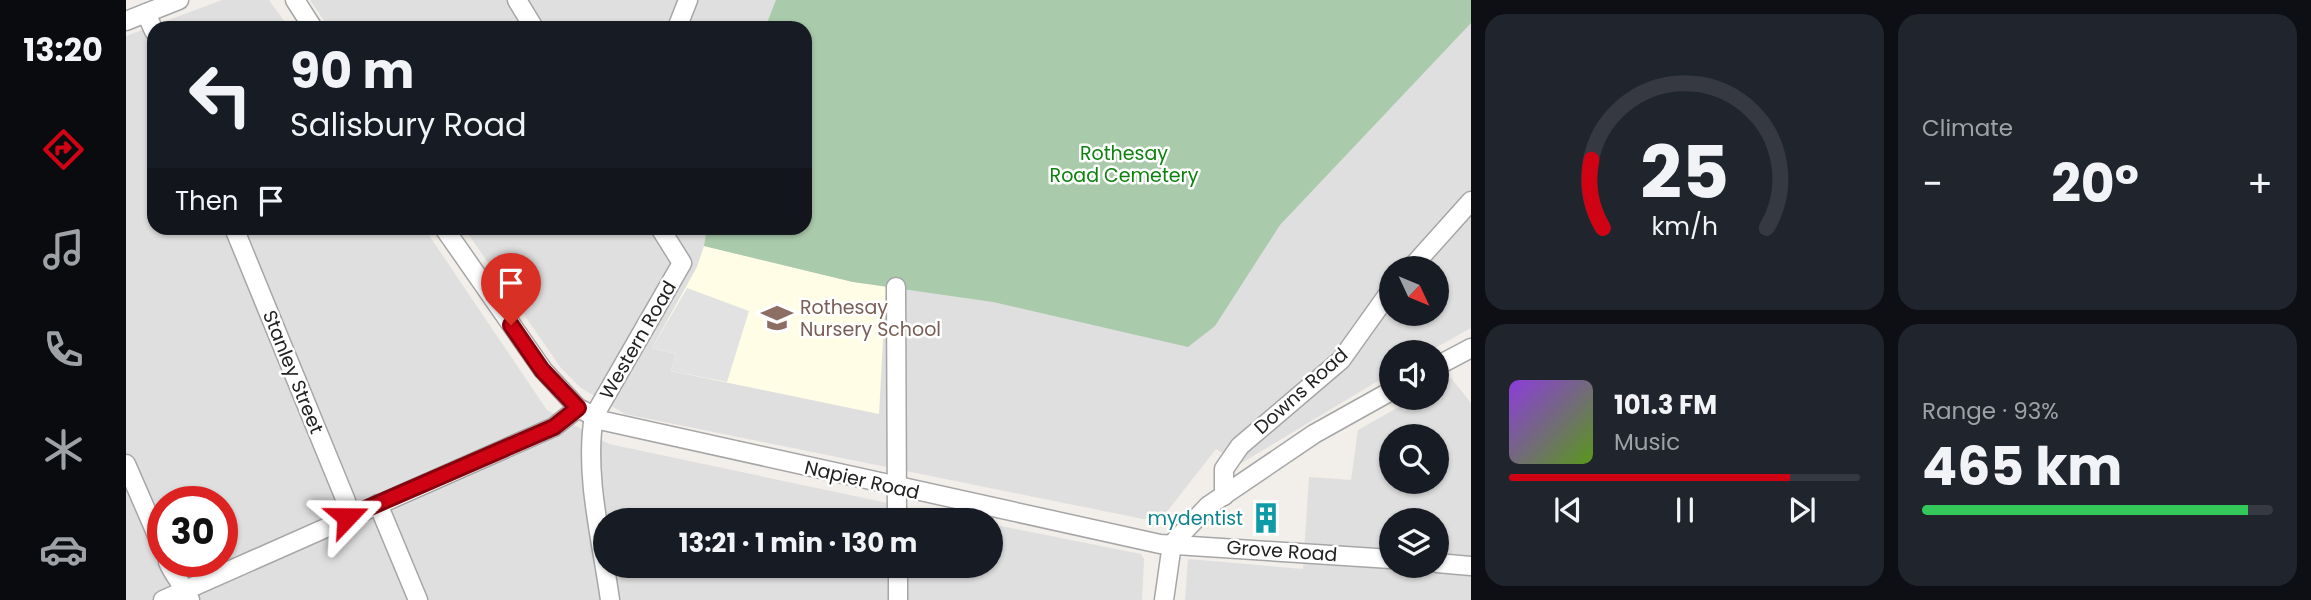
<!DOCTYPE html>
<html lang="en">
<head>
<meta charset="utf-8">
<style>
	:root { --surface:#171b24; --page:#20242c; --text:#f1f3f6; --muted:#9ea1a6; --line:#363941; --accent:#d00314 }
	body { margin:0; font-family:Poppins,sans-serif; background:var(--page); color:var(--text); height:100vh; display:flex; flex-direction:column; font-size:26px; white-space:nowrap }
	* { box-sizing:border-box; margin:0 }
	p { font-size:23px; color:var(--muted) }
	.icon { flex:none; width:38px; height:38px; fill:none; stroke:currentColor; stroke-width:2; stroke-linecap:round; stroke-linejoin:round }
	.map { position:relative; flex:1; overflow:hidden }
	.drawer { display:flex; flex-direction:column; gap:14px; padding:14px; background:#0d0f14; width:840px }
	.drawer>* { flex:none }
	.top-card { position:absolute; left:21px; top:21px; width:665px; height:214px; border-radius:21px; box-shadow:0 2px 5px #0004; background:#171b24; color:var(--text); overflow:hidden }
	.needle { width:46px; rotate:134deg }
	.buttons { position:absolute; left:1253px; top:256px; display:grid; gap:14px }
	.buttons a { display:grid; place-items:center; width:70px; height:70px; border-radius:50%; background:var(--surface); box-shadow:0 2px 5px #0004; font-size:35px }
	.speed { position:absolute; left:21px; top:486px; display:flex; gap:14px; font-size:35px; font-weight:700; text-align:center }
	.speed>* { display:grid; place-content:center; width:91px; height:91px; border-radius:50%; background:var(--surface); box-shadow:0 2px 5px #0004; line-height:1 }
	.speed .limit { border:10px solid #d22; background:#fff; color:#111 }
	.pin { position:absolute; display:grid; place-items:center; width:60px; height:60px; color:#fff; margin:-72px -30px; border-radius:50% 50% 50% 0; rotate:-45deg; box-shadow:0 0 7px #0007 }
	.pin .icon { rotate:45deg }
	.me { position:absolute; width:77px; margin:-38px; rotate:67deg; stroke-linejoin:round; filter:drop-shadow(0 0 5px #0008) }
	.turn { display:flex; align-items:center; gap:24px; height:147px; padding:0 28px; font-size:32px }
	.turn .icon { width:91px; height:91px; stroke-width:2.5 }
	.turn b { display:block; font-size:49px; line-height:60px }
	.then { display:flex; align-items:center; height:66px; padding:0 28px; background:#0003; gap:14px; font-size:26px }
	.big { font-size:52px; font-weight:700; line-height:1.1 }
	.drawer .widget { flex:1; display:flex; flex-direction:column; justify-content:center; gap:10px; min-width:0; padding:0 24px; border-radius:21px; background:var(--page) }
	.drawer .dial { align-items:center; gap:0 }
	.dial svg { height:182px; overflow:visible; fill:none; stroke:var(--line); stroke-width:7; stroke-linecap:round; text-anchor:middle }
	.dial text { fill:var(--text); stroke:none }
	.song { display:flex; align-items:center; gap:21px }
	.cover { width:84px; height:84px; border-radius:10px; background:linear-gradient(135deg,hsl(270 70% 55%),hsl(90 70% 35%)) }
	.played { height:7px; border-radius:4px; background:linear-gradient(90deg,var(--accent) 80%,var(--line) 80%) }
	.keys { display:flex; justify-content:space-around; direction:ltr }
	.heat { display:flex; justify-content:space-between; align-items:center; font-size:38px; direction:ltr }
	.charge { height:10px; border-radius:5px; background:linear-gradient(90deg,#34c759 93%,var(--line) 0) }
	.drawer .tiles { flex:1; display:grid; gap:14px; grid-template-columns:repeat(2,1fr) }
	.trip { position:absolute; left:467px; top:508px; width:410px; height:70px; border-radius:35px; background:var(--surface); box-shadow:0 2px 5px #0004; font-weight:700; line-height:70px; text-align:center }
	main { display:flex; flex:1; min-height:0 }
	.menu { display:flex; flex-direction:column; width:126px; justify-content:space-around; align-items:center; background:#090b0e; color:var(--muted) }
	.menu .icon { width:49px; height:49px }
	.menu .current { color:var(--accent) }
	.menu b { font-size:32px; color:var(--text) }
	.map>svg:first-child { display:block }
</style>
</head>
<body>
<main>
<nav class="menu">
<b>13:20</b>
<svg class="icon current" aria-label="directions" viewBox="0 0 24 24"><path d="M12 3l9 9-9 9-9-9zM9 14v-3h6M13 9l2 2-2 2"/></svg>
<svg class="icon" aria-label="music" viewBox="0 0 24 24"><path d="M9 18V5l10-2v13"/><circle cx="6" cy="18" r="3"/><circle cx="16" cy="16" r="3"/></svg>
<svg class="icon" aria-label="phone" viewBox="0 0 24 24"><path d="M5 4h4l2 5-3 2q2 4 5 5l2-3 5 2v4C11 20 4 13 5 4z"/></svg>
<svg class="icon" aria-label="climate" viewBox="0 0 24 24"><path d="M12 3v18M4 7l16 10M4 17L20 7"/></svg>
<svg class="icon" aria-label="car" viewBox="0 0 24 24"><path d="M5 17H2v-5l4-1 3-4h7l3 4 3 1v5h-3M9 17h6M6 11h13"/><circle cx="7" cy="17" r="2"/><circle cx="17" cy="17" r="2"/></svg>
</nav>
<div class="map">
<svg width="1345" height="600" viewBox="0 0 1345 600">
	<rect width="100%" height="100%" fill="#f2eee9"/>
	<g fill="#e0dfdf" fill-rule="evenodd">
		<path d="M96 0H143L163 28H28V228H298L421 410 483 444 842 520H480V565H864L865 524 1015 554 1018 559 1016 600H0V36ZM37 502H96V562H37Z"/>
		<path d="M184 0H1345V328L1302 352H1265V373L1114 464 1090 449 1036 518 1017 519 499 414 455 388 435 368 338 228H679V28H203ZM1265 268H1311V313H1265Z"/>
		<path d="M1325 378 1345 403V600H1059L1062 559 1177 569 1183 477 1225 480 1232 430 1290 397H1311V386ZM1265 436H1311V481H1265ZM1265 520H1311V565H1265Z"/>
	</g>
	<path fill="#fffde5" d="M578 246 727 282 760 286 753 414 545 371 550 354 526 348 571 267Z"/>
	<path fill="#aacaac" d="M650 0H1345V23L1154 225 1089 326 1062 347 867 302 727 282 578 246 581 228H679V28H639Z"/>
	<path fill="#e2e2e2" d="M561 288 623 311 601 382 545 371 550 354 526 348Z"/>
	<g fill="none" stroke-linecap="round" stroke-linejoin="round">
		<defs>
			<g id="minor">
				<path d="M169 0 187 28"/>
				<path d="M391 0 408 28"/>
				<path d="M20 13 28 31"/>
				<path d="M0 21 53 0"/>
				<path d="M551 28 562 0"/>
				<path d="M108 228 220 501 221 517"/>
				<path d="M318 228 417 370 452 408 478 421 1034 544 1265 559"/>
				<path d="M1285 268 1345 201"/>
				<path d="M770 287 771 520"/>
				<path d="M1311 366 1345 348"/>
				<path d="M0 464 37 549"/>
				<path d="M1098 496V469L1114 446 1215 360 1265 290"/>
				<path d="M252 504 292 600"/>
				<path d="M42 562C48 576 58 586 64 600"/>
				<path d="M1311 563 1345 566"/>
				<path d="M772 565V600"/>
				<path d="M37 600 428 427 452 408"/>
				<path d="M484 600C476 541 458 475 468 416L556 263 534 228"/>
				<path d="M1038 600 1046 544 1082 506 1188 434 1265 391"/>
			</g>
		</defs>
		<use href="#minor" stroke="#a6a6a6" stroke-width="21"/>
		<use href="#minor" stroke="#fff" stroke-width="18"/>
	</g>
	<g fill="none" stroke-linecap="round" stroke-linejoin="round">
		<defs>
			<path id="route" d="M221 517 428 427 452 408 416 370 385 325"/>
		</defs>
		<use href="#route" stroke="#87020d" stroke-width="18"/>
		<use href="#route" stroke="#d00314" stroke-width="12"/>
	</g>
	<defs>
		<symbol id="school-bare" viewBox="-9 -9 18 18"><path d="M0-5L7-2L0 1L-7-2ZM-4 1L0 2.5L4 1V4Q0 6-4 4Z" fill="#8d6e63" stroke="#fff" stroke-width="2.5" paint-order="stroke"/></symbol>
		<symbol id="building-bare" viewBox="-9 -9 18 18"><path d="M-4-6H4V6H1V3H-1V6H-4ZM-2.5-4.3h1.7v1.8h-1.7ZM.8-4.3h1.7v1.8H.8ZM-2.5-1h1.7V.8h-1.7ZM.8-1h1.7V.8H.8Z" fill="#0f9aa8" stroke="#fff" stroke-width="2.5" paint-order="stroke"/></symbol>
	</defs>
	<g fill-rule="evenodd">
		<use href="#school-bare" x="629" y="296" width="44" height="44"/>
		<use href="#building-bare" x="1118" y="496" width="44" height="44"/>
	</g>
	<g text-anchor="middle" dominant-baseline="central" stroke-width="5" stroke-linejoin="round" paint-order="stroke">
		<g font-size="19" fill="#0e820e" stroke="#fff">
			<text x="998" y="153">Rothesay<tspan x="998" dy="22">Road Cemetery</tspan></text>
		</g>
		<g font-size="19" fill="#785e54" stroke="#fff" text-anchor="start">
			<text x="674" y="307">Rothesay<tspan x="674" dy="22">Nursery School</tspan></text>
		</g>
		<g font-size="19" fill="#222" stroke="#fff">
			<text transform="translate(512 340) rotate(-60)">Western Road</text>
			<text transform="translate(167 372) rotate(68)">Stanley Street</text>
			<text transform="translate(1175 391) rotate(-42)">Downs Road</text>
			<text transform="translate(736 480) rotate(13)">Napier Road</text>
			<text transform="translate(1156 551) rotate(4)">Grove Road</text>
		</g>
		<g font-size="19" fill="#0d838f" stroke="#fff" text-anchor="end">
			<text x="1117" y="518">mydentist</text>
		</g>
	</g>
</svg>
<div class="buttons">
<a><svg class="needle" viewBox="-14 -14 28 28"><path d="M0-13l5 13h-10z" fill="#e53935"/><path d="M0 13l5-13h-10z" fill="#9ea1a6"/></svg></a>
<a><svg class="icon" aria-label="sound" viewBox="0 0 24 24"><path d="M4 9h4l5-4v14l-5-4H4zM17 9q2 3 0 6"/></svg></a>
<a><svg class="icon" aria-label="search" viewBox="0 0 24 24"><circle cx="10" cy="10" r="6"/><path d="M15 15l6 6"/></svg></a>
<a><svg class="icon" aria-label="layers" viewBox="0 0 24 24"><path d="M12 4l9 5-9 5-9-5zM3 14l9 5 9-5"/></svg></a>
</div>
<div class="speed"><div class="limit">30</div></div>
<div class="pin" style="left:385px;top:325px;background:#d93025"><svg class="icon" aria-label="arrive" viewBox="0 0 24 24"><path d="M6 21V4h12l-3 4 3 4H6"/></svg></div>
<svg class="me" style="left:221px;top:517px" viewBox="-20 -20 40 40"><path d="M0-17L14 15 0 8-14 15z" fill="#d00314" stroke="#fff" stroke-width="4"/></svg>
<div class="trip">13:21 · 1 min · 130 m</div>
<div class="top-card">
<div class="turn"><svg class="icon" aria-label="left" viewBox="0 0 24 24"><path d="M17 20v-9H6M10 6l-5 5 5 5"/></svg><div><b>90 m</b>Salisbury Road</div></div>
<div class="then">Then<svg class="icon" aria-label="arrive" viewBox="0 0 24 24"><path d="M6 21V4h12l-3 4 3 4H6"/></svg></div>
</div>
</div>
<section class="drawer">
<div class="tiles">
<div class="widget dial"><svg viewBox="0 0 100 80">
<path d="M14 69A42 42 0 1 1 86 69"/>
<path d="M14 69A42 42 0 0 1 9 39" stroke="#d00314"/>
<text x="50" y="56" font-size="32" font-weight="700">25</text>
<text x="50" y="72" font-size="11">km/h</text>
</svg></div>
<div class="widget"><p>Climate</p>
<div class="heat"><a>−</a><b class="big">20°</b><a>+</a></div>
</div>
<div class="widget">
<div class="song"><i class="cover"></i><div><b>101.3 FM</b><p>Music</p></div></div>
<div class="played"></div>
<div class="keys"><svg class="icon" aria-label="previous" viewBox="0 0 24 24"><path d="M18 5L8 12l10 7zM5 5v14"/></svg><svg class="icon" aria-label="pause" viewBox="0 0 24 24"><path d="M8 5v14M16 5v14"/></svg><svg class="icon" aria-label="next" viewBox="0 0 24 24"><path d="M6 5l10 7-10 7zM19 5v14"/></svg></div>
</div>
<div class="widget"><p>Range · 93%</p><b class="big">465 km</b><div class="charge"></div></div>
</div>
</section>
</main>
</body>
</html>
